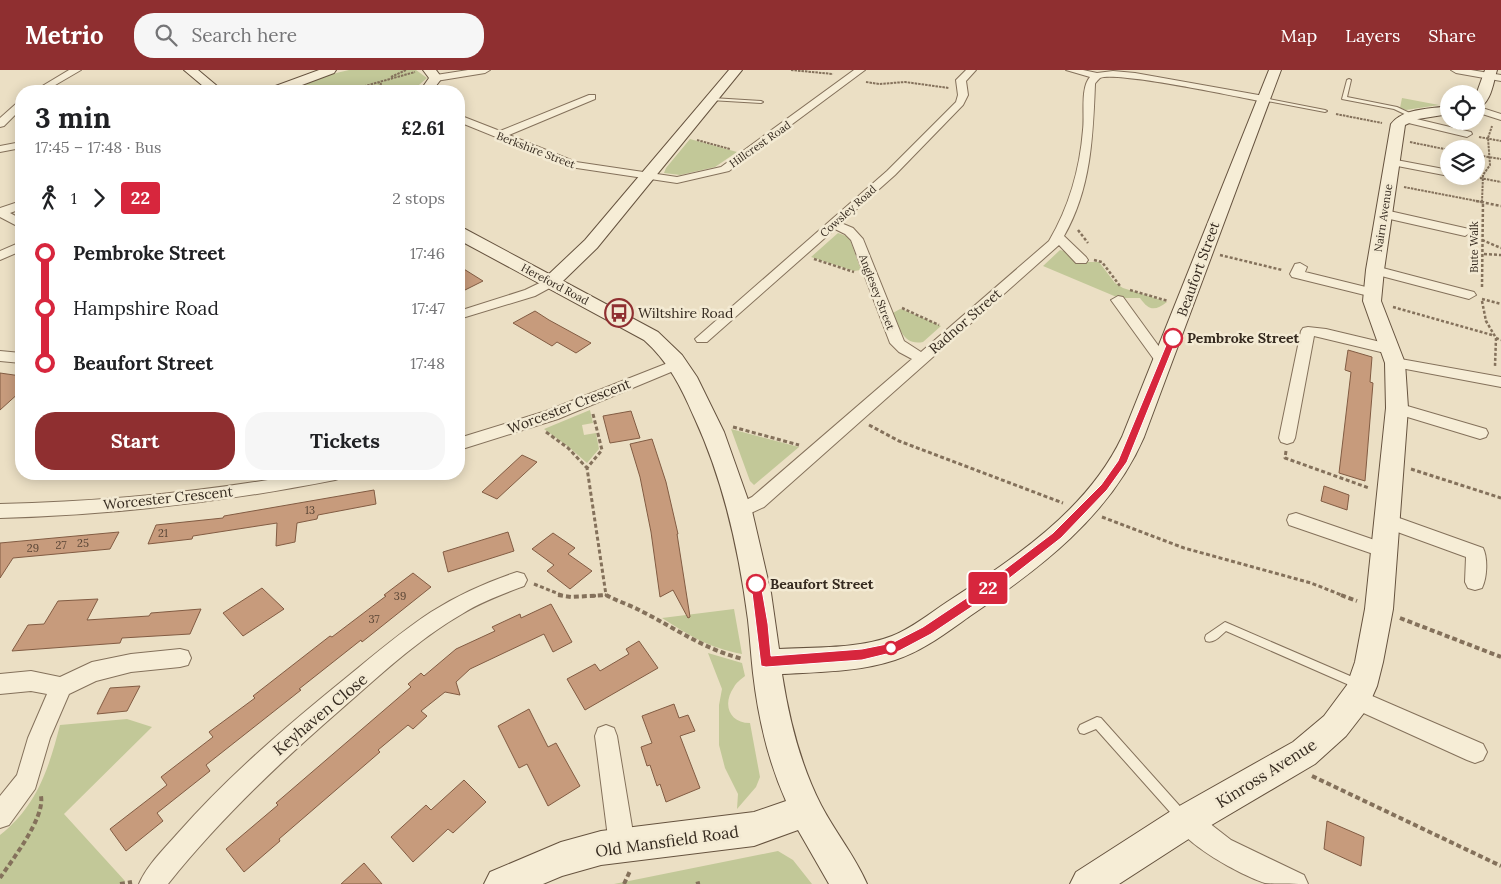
<!DOCTYPE html>
<html lang="en">
<head>
<meta charset="utf-8">
<style>
  :root { --surface:#fff; --page:#f6f6f6; --text:#202124; --muted:#757577; --accent:#8f2f30 }
  body { margin:0; font-family:Lora,serif; background:var(--page); color:var(--text); height:100vh; display:flex; flex-direction:column; font-size:19px; white-space:nowrap }
  * { box-sizing:border-box; margin:0 }
  p { font-size:16px; color:var(--muted) }
  .icon { flex:none; width:28px; height:28px; fill:none; stroke:currentColor; stroke-width:2; stroke-linecap:round; stroke-linejoin:round }
  .map { position:relative; flex:1; overflow:hidden }
  .drawer { position:absolute; left:15px; top:15px; width:450px; height:395px; display:flex; flex-direction:column; background:var(--surface); border-radius:20px; box-shadow:0 2px 12px #0003 }
  .drawer>* { flex:none }
  .badge { padding:0 10px; border-radius:4px; font-size:18px; line-height:32px }
  .buttons { position:absolute; left:1440px; top:15px; display:grid; gap:10px }
  .buttons a { display:grid; place-items:center; width:45px; height:45px; border-radius:50%; background:var(--surface); box-shadow:0 2px 12px #0003; font-size:25px }
  .map>.badge { position:absolute; translate:-50% -50%; box-shadow:0 0 0 2px #fff }
  .legs { display:flex; align-items:center; gap:8px; height:55px; padding:0 20px; font-size:16px }
  .legs p { margin-inline-start:auto }
  .head { display:flex; align-items:center; justify-content:space-between; height:85px; padding:0 20px }
  h1 { font-size:28px; font-weight:800; line-height:38px }
  .action { display:flex; gap:10px; margin-top:auto; padding:10px 20px }
  .action a { flex:1; height:58px; border-radius:20px; background:var(--accent); color:#fff; font-size:20px; font-weight:800; line-height:58px; text-align:center }
  .action a+a { background:var(--page); color:var(--text) }
  ul { padding:0 20px; list-style:none }
  li { display:flex; align-items:center; gap:18px; height:55px; font-size:19px }
  li i { display:grid; place-items:center; width:8px; height:100%; margin:0 6px; background:currentColor }
  li i::after { content:''; width:12px; height:12px; margin:-6px; border:4px solid; border-radius:50%; background:var(--surface) }
  li p { margin-inline-start:auto }
  li:first-child i { background:linear-gradient(#0000 50%,currentColor 0) }
  li:last-child i { background:linear-gradient(currentColor 50%,#0000 0) }
  header { display:flex; align-items:center; gap:30px; box-sizing:border-box; height:70px; padding:0 25px; background:var(--accent); color:#fff }
  header strong { font-size:24px }
  nav { display:flex; gap:28px; margin-inline-start:auto; font-size:18px }
  .search { width:350px; height:45px; background:var(--page); display:flex; align-items:center; gap:12px; box-sizing:border-box; padding:0 18px; border-radius:20px; color:var(--muted); font-size:19px }
  .map>svg:first-child { display:block }
</style>
</head>
<body>
<header>
<strong>Metrio</strong>
<div class="search"><svg class="icon" aria-label="search" viewBox="0 0 24 24"><circle cx="10" cy="10" r="6"/><path d="M15 15l6 6"/></svg>Search here</div>
<nav><a>Map</a><a>Layers</a><a>Share</a></nav>
</header>
<div class="map">
<svg width="1501" height="814" viewBox="0 0 1501 814">
  <rect width="100%" height="100%" fill="#ebdfc4"/>
  <path fill="#c2c898" d="M349 0H416L427 8 412 21H282L295 15 299 17 332 4Z
    M1402 28 1439 35 1406 40 1400 38Z
    M690 69 737 82 715 97 680 105 664 103 666 98Z
    M838 163 849 167 861 200 854 201 811 187Z
    M1060 180 1067 182 1075 192H1099L1115 213 1123 218 1167 232C1155 241 1149 241 1140 228H1119L1043 196Z
    M900 239 904 240 941 256 923 272C903 276 899 257 893 243Z
    M590 340 593 353 582 355 584 365 596 363 599 379 587 393 570 378 544 359Z
    M731 359 799 377 754 415 750 411Z
    M734 539 742 584C707 577 692 567 662 548Z
    M708 583 742 593 745 606C741 609 736 613 734 617 722 634 729 653 750 653L760 707 756 717 737 739 738 724 725 698 719 675V635L722 619Z
    M127 649 152 657 64 744 125 811 123 814H0V765C37 736 49 698 60 655Z
    M778 781 793 790 812 814H614Z"/>
  <path fill="#c79b7c" stroke="#825c43" d="M459 196 483 211 459 223Z
    M535 241 549 250 591 273 576 283 557 272 552 276 513 253Z
    M1348 280 1372 287 1370 312 1373 313 1365 411 1339 403 1351 302 1345 300Z
    M0 303 21 306V321L0 340Z
    M631 341 640 368 610 373 603 346Z
    M652 369 666 412 678 464H677L690 547 688 548 673 520 660 527 651 462 640 407 630 374Z
    M522 385 537 392 497 429 482 422Z
    M1324 416 1349 425 1347 440 1321 431Z
    M374 420 376 434 318 445 317 449 297 453 295 472 276 476 277 453 193 466 192 469 148 474 156 455 223 448 224 446Z
    M119 462 110 479 13 488 0 508V473Z
    M508 462 514 481 448 502 443 482Z
    M553 463 575 478 568 484 592 501 570 519 547 501 554 495 532 479Z
    M413 503 431 517 362 572 361 570 299 619 301 620 206 695 210 701 157 743 163 751 126 781 110 759 167 715 161 707 213 667 209 662 255 628 253 626 330 566 332 567 386 526 384 525Z
    M262 518 284 539 243 566 223 543Z
    M98 529 87 550 149 546 151 543 201 539 190 564 122 568 120 573 12 581 28 555 44 554 58 531Z
    M551 534 572 572 553 582 544 564 470 599 456 612 460 625 445 622 421 641 427 646 413 659 408 655 378 680 380 682 279 769 280 771 244 802 226 779 278 735 276 733 411 617 408 614 421 603 424 606 456 579 495 561 492 557 520 544 521 548Z
    M639 571 658 598 585 640 567 609 595 594 600 601 629 584 626 579Z
    M140 616 127 641 97 644 110 618Z
    M674 634 679 648 688 645 695 661 680 666 700 718 666 732 660 714 657 716 650 695 647 696 641 677 652 673 642 646Z
    M529 639 548 677 556 673 580 716 548 736 527 694 519 698 498 656Z
    M464 710 486 732 453 763 448 759 413 792 391 767 426 735 431 740Z
    M1327 751 1364 767 1361 796 1324 779Z
    M364 793 382 814H341Z"/>
  <g fill="none" stroke-linecap="round" stroke-linejoin="round">
    <defs>
      <path id="lane" d="M1349 9 1351 10 1347 27 1397 37 1416 46 1413 48 1394 39 1342 29 1347 10Z
        M712 28 761 31 763 32 761 33 710 30V29Z
        M1264 28 1325 40 1327 41 1325 42 1262 30V29Z
        M1225 552 1364 612 1365 615 1364 618 1360 620 1356 618 1226 561C1220 566 1214 574 1206 571L1205 568 1206 565Z
        M1097 647 1101 648 1186 743 1188 747 1186 751 1182 753 1178 751 1096 659 1084 664 1080 663 1078 659 1080 655Z"/>
      <path id="street" d="M69 0H81L45 21H34Z
        M468 0H490L485 3 436 11 431 8 436 5Z
        M854 0H865L729 101 677 113 570 97 459 52V45L500 61 589 25H595V29L509 65 576 92 677 107 721 97Z
        M966 0H976L966 11 968 25 963 35 895 105 841 153 853 158 863 169 904 271 921 282 1049 171C1069 137 1080 98 1083 60 1085 45 1080 18 1090 7L1066 0H1083L1097 3 1113 1 1135 3 1264 26 1269 29 1264 32C1238 27 1117 1 1100 8 1099 9 1095 13 1095 14 1093 66 1091 119 1064 166L1086 187 1088 190 1086 193H1076L1059 175 764 437 740 448 734 446 731 441 734 436 752 427 912 289 899 282 890 273 851 170 845 164 835 159 707 272H697L695 269 887 101 956 32 958 25 956 10Z
        M1451 0H1471L1501 5V11L1456 3Z
        M21 31V39L4 56 0 57V48L18 32Z
        M1476 36 1501 44V50L1476 42Z
        M1404 46 1471 62 1472 64 1467 67 1400 51 1399 49Z
        M21 72V78L0 82V76Z
        M1391 89 1449 100V106L1387 94 1386 92Z
        M1457 106H1469L1470 107 1464 110Z
        M21 131V139L10 143 21 149V158L0 147V138Z
        M1385 140 1469 159 1471 162 1465 166 1381 147 1379 144 1381 141Z
        M21 172V181L0 190V181Z
        M1300 193 1307 197 1305 202 1378 220 1380 223 1373 227 1292 207 1290 204 1295 194Z
        M1375 196 1474 222 1476 225 1469 229 1370 203 1368 200 1370 197Z
        M552 207 559 211 557 214 535 226 459 249V241L525 220Z
        M1118 226 1123 227 1168 289 1171 292 1168 295H1158L1111 230Z
        M1308 257 1326 259 1389 274 1394 276 1396 279 1394 282 1389 284 1314 266 1295 368 1293 372 1287 374 1281 372 1279 368 1301 261 1303 258Z
        M0 281 21 283V293L0 291Z
        M1395 288 1501 307V317L1390 296 1387 293 1390 290Z
        M678 289 683 291 686 294 683 297 558 349 459 380V368L546 341Z
        M1397 333 1486 359 1488 363 1486 367 1480 369 1391 342 1389 338 1391 334Z
        M303 404H344L341 408 335 410C224 432 113 445 0 448V434C102 432 203 422 303 404Z
        M1296 443 1392 476 1395 481 1392 486 1385 488 1289 455 1287 450 1289 445Z
        M1388 444 1483 478C1488 488 1487 508 1482 518L1475 520 1468 518 1465 512 1466 487 1381 456 1379 451 1381 446Z
        M517 502 524 504 527 510 524 516C503 524 481 532 462 544 417 570 378 607 339 641 278 694 219 750 168 814H139C147 795 164 779 178 763 229 705 288 655 347 607 375 584 402 561 431 542 458 525 487 512 517 502Z
        M180 579 188 581 191 588 188 595 180 597 131 602 96 611 69 624 50 668 35 719 9 755 0 758V726L17 705 28 668 47 624 31 621 0 624V604L31 601 60 607 92 592 131 584Z
        M1356 619 1483 674 1487 682 1483 690 1475 693 1467 690 1348 636 1345 629 1348 622Z
        M606 655 614 658 617 666 635 775 631 784 622 788 613 784 609 775 595 666 598 658Z
        M1186 739 1195 742 1231 770 1304 805 1308 814C1295 814 1277 814 1265 813 1241 805 1183 774 1174 751L1177 742Z"/>
      <path id="secondary" d="M184 0H198L223 21H209Z
        M319 0H336L334 3 286 21H269L270 18Z
        M423 0H436L442 8 432 21H420L429 8Z
        M729 0H742L597 178 563 211 658 262 682 285 697 307 724 362 752 441 771 523 779 579C814 577 859 579 892 566 912 558 929 544 947 532 1013 489 1087 441 1122 367L1269 0H1281L1144 367C1110 446 1039 499 970 546 946 563 923 581 895 590 859 602 819 602 782 604 789 649 800 694 821 735 835 762 855 786 867 814H829L798 760 754 776 601 795 562 806 543 814H484L490 802 561 772 601 761 754 742 786 731C768 691 758 647 753 603 751 585 750 568 748 550 739 481 724 412 695 349 682 319 669 292 644 270L459 170V158L465 159 549 204 585 170Z
        M1485 0H1497C1493 13 1491 35 1476 39V25Z
        M1449 36V44L1418 49 1405 55 1384 200 1381 231 1405 293 1408 338 1393 539 1383 592 1377 616 1367 639 1346 666 1315 694 1198 763 1119 814H1070L1076 802 1174 739 1293 672 1324 646 1347 615 1355 592 1365 539 1386 338 1385 293 1363 231 1366 200 1391 54C1403 38 1431 39 1449 36Z"/>
    </defs>
    <use href="#lane" stroke="#84715b" stroke-width="2"/>
    <use href="#street" stroke="#84715b" stroke-width="2"/>
    <use href="#secondary" stroke="#66533f" stroke-width="2"/>
    <path stroke="#84715b" stroke-width="2" stroke-dasharray="2.5 1" stroke-linecap="butt" d="M791 0 833 4
      M391 7 406 0
      M866 12 879 14 905 12 949 18
      M347 21 415 2
      M377 21 381 14 378 13
      M1336 44 1382 53
      M1479 67 1501 71
      M697 70 730 79
      M1410 72 1449 80
      M1476 85 1501 89
      M1480 108 1501 112
      M1404 117 1482 132
      M1482 132 1483 105 1490 95 1488 68 1492 56"/>
    <path stroke="#84715b" stroke-width="2.5" stroke-dasharray="3 2" stroke-linecap="butt" d="M1476 131 1501 136
      M1078 160 1088 173
      M1482 170 1501 178
      M1484 184 1501 185
      M1220 185 1282 200
      M814 189 854 202
      M1094 190 1102 192 1120 216
      M1482 217 1483 131
      M1130 220 1168 231
      M1482 229 1501 234
      M1482 231 1486 251 1496 268 1495 296
      M1393 237 1492 265
      M902 238 939 255
      M1496 268 1501 270"/>
    <path stroke="#84715b" stroke-width="3" stroke-dasharray="4 2.5" stroke-linecap="butt" d="M593 344 602 380 587 398 606 525 608 526
      M869 355 899 371 1063 433
      M733 357 799 375
      M546 362 568 378 587 398
      M1286 381 1285 388 1369 418
      M1411 399 1501 428
      M1102 447 1184 478 1311 513 1344 526
      M534 514 564 526
      M592 526 606 525"/>
    <path stroke="#84715b" stroke-width="4" stroke-dasharray="5 3" stroke-linecap="butt" d="M558 525 571 527 606 525
      M606 525C617 531 630 535 641 541 677 559 703 579 743 589
      M1341 525 1357 531
      M1400 548 1501 587
      M1312 706 1501 796
      M0 808C12 790 45 748 41 726
      M120 814 132 812
      M624 814 630 801
      M696 814 700 813"/>
    <use href="#lane" fill="#f6edd6" fill-rule="evenodd"/>
    <use href="#street" fill="#f6edd6" fill-rule="evenodd"/>
    <use href="#secondary" fill="#f6edd6" fill-rule="evenodd"/>
  </g>
  <path fill="#d7263d" stroke="#fff" d="M1173 265 1177 268 1127 392 1107 420 1061 468 979 532 931 564 899 581 862 590 766 597 761 596 751 514 752 511 756 510 761 514 768 554 771 586 862 579 892 573 923 557 971 525 1053 463 1101 415 1118 391 1169 268Z"/>
  <defs>
    <symbol id="bus-ring" viewBox="-11 -11 22 22"><circle r="9.5" fill="#f3ead3" stroke="#8f2f30" stroke-width="1.5"/><path d="M-5-6H5V4H4V6H2V4H-2V6H-4V4H-5ZM-3.5-4V0h7V-4ZM-3.5 1.2v1.5H-2V1.2ZM2 1.2v1.5H3.5V1.2Z" fill="#8f2f30"/></symbol>
  </defs>
  <g fill-rule="evenodd">
    <use href="#bus-ring" x="603" y="227" width="32" height="32"/>
  </g>
  <g fill="#fff" stroke="#d7263d" stroke-width="2.5">
    <circle cx="1173" cy="268" r="9"/>
    <circle cx="756" cy="514" r="9"/>
    <circle cx="891" cy="578" r="6"/>
  </g>
  <g text-anchor="middle" stroke-width="5" stroke-linejoin="round" paint-order="stroke">
    <g font-size="11" fill="#352a1f" stroke="#f3ead3">
      <text transform="translate(760 74) rotate(-35)" y="4">Hillcrest Road</text>
      <text transform="translate(536 80) rotate(21)" y="4">Berkshire Street</text>
      <text transform="translate(848 141) rotate(-42)" y="4">Cowsley Road</text>
      <text transform="translate(1383 148) rotate(-81)" y="4">Nairn Avenue</text>
      <text transform="translate(1474 177) rotate(-90)" y="4">Bute Walk</text>
      <text transform="translate(555 214) rotate(28)" y="4">Hereford Road</text>
      <text transform="translate(877 222) rotate(69)" y="4">Anglesey Street</text>
    </g>
    <g font-size="11" fill="#5a4636">
      <text x="310" y="444">13</text>
      <text x="163" y="467">21</text>
      <text x="83" y="477">25</text>
      <text x="61" y="479">27</text>
      <text x="33" y="482">29</text>
      <text x="400" y="530">39</text>
      <text x="374" y="553">37</text>
    </g>
    <g font-size="14" fill="#352a1f" stroke="#f3ead3">
      <text transform="translate(1198 199) rotate(-70)" y="5">Beaufort Street</text>
      <text transform="translate(965 251) rotate(-41)" y="5">Radnor Street</text>
      <text transform="translate(569 336) rotate(-21)" y="5">Worcester Crescent</text>
      <text transform="translate(168 428) rotate(-6)" y="5">Worcester Crescent</text>
    </g>
    <g font-size="14" fill="#352a1f" stroke="#f3ead3" text-anchor="start">
      <text x="638" y="248">Wiltshire Road</text>
    </g>
    <g font-size="14" font-weight="bold" fill="#352a1f" stroke="#f3ead3" text-anchor="start">
      <text x="1187" y="273">Pembroke Street</text>
      <text x="770" y="519">Beaufort Street</text>
    </g>
    <g font-size="16" fill="#352a1f" stroke="#f3ead3">
      <text transform="translate(320 644) rotate(-40)" y="6">Keyhaven Close</text>
      <text transform="translate(1266 703) rotate(-32)" y="6">Kinross Avenue</text>
      <text transform="translate(667 771) rotate(-8)" y="6">Old Mansfield Road</text>
    </g>
  </g>
</svg>
<div class="buttons">
<a><svg class="icon" aria-label="locate" viewBox="0 0 24 24"><circle cx="12" cy="12" r="6"/><path d="M12 2v4M12 18v4M2 12h4M18 12h4"/></svg></a>
<a><svg class="icon" aria-label="layers" viewBox="0 0 24 24"><path d="M12 4l9 5-9 5-9-5zM3 14l9 5 9-5"/></svg></a>
</div>
<b class="badge" style="left:988px;top:518px;background:#d7263d;color:#fff">22</b>
<section class="drawer">
<div class="head"><div><h1>3 min</h1><p>17:45 – 17:48 · Bus</p></div><b>£2.61</b></div>
<div class="legs"><svg class="icon" aria-label="walk" viewBox="0 0 24 24"><circle cx="13" cy="4" r="2"/><path d="M13 8l-2 6 4 7M11 14l-3 7M7 12l3-4h3l4 4"/></svg>1<svg class="icon" aria-label="forward" viewBox="0 0 24 24"><path d="M9 5l7 7-7 7"/></svg><b class="badge" style="background:#d7263d;color:#fff">22</b><p>2 stops</p></div>
<ul>
<li><i style="color:#d7263d"></i><b>Pembroke Street</b><p>17:46</p></li>
<li><i style="color:#d7263d"></i><span>Hampshire Road</span><p>17:47</p></li>
<li><i style="color:#d7263d"></i><b>Beaufort Street</b><p>17:48</p></li>
</ul>
<div class="action"><a>Start</a><a>Tickets</a></div>
</section>
</div>
</body>
</html>
